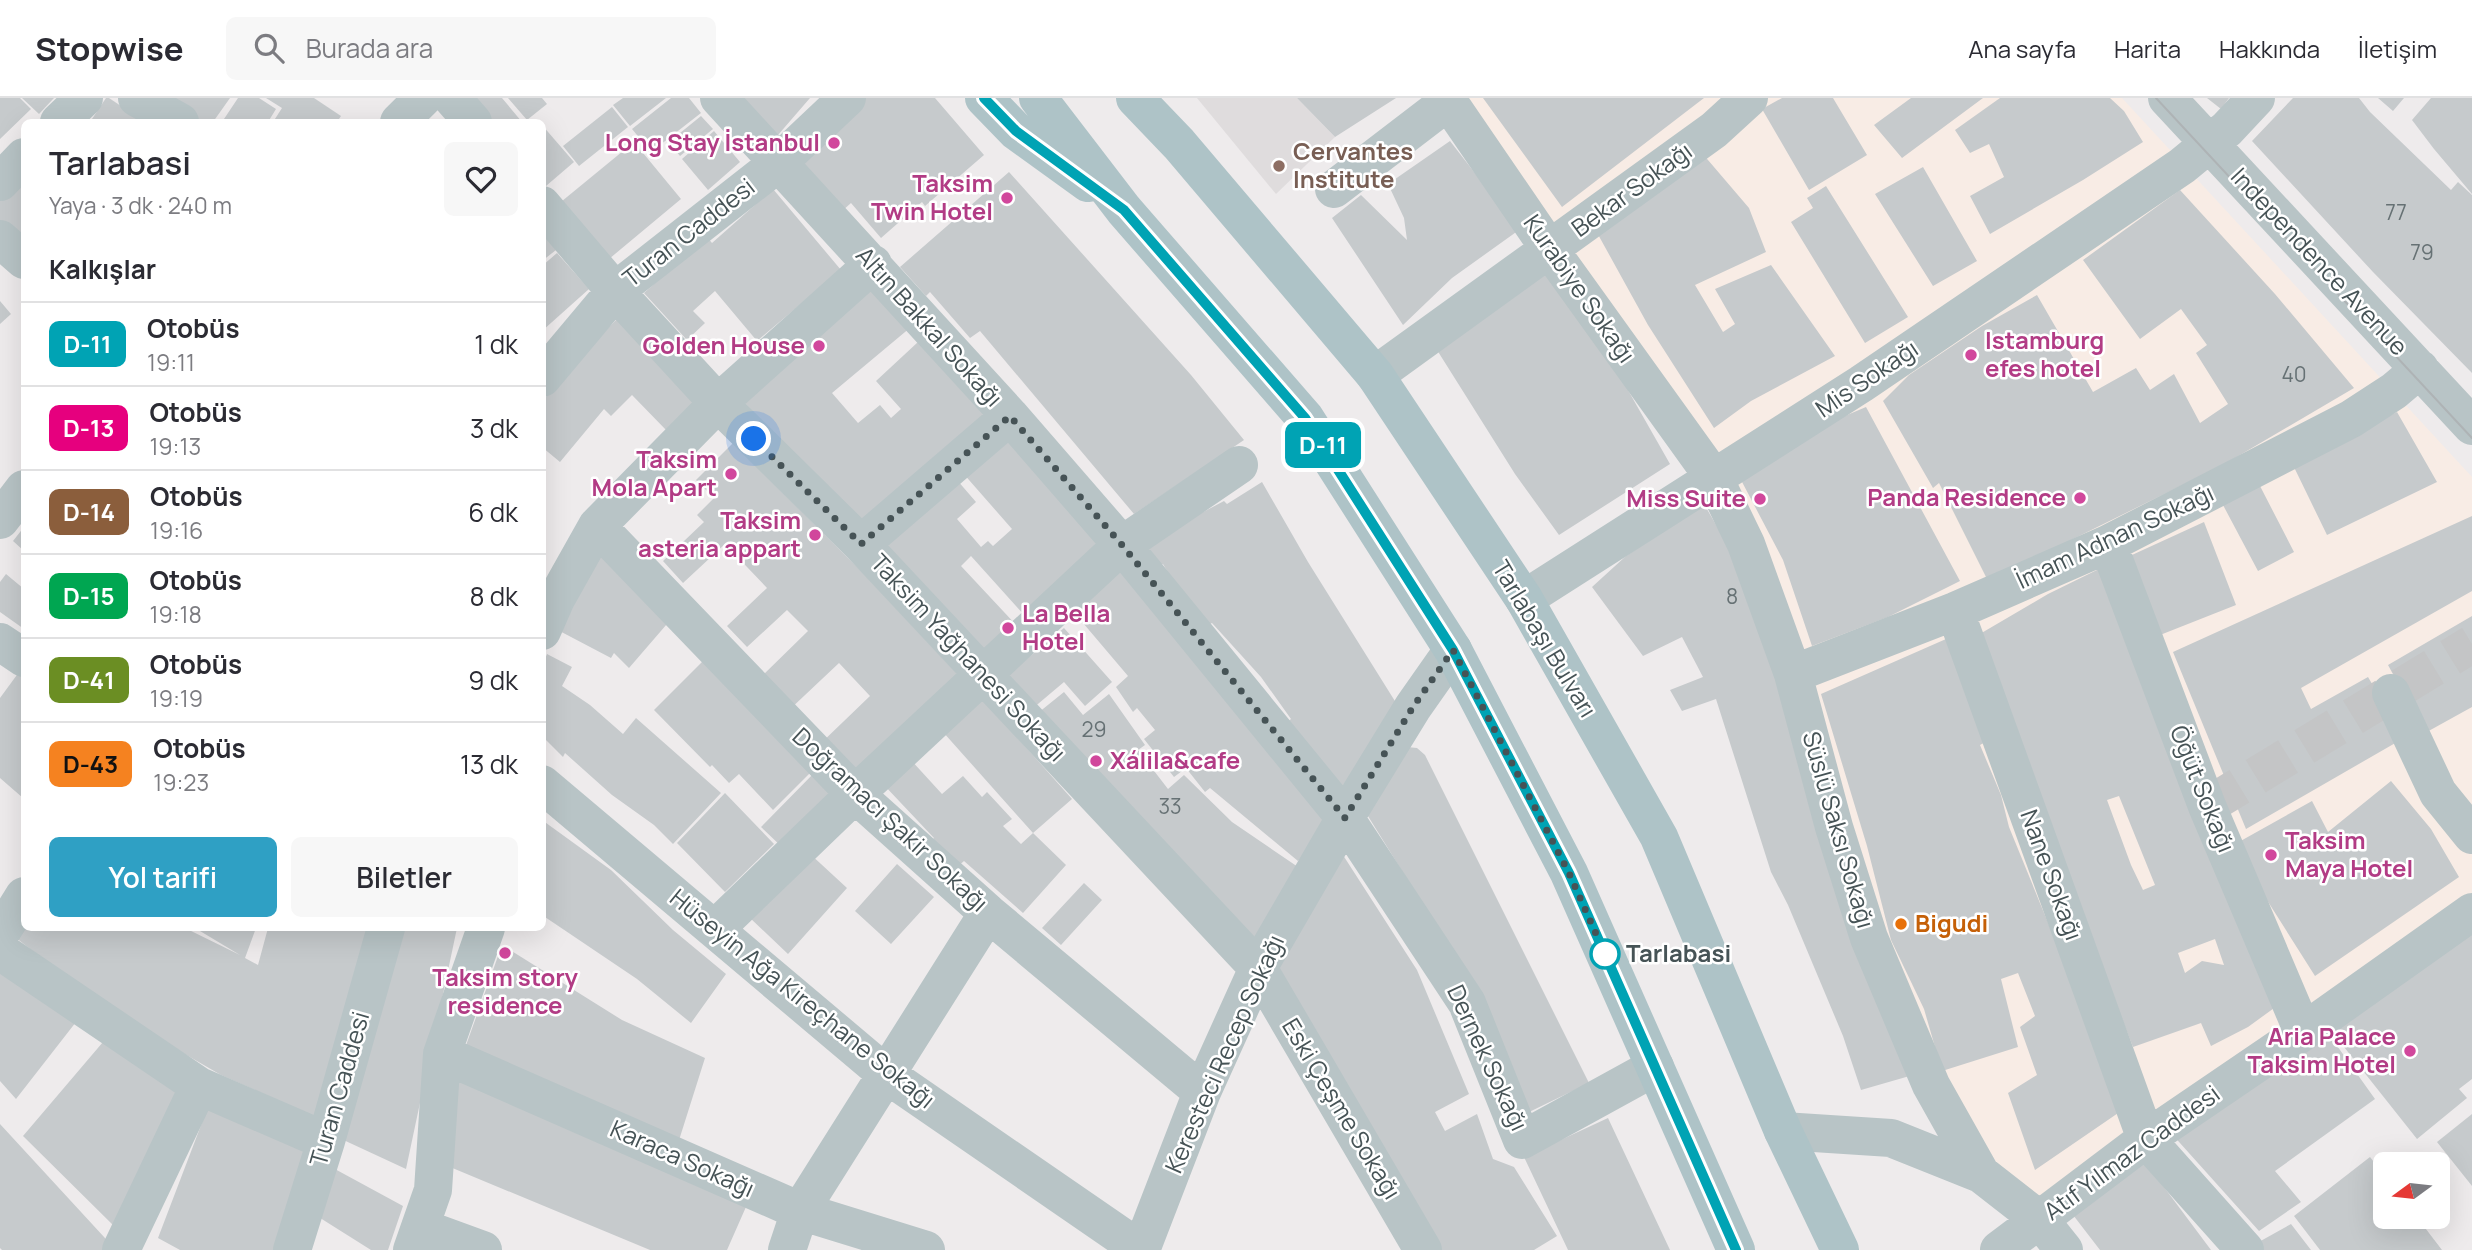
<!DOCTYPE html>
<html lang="tr">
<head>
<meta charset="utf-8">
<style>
  :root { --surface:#fff; --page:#f7f7f7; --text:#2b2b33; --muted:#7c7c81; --line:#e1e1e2; --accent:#2fa0c4 }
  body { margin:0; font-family:Manrope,sans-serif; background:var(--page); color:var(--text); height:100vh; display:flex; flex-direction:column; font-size:26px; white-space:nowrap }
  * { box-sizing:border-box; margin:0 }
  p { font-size:23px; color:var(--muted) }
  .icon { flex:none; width:38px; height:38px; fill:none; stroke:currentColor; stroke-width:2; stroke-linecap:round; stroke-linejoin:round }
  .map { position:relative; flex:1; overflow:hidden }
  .panel { position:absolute; left:21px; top:21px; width:525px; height:812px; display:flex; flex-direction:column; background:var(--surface); border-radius:10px; box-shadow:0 7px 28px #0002 }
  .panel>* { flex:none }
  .badge { padding:0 14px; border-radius:10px; font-size:24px; line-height:46px }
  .needle { width:46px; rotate:255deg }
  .tools { position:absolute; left:2373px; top:1054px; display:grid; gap:14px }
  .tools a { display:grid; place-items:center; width:77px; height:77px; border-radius:10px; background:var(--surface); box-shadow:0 7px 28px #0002; font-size:35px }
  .you { position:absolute; width:35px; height:35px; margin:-18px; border:5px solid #fff; border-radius:50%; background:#1a73e8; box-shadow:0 0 0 10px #1a73e833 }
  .map>.badge { position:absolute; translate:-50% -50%; box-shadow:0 0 0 4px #fff }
  h2 { padding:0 28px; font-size:26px; line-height:63px }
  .round { display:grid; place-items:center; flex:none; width:74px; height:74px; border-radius:10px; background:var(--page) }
  .overview { display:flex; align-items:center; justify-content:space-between; height:119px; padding:0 28px }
  h1 { font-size:33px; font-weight:600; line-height:52px }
  .cta { display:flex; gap:14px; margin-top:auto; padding:14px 28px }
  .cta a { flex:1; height:80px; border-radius:10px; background:var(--accent); color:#fff; font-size:28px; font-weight:600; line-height:80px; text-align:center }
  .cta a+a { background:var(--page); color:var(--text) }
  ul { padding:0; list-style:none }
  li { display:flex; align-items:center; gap:21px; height:84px; padding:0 28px; border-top:2px solid var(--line) }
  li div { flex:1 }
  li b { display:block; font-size:26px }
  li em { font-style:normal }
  li .badge { min-width:77px; font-weight:700; text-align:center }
  header { display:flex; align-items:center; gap:42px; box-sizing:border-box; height:98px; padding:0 35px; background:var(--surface); border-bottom:2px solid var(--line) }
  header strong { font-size:33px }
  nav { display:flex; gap:38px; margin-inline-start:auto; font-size:24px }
  .search { width:490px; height:63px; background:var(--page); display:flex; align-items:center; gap:18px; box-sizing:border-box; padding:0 24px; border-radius:10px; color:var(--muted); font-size:26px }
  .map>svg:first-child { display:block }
</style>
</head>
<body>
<header>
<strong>Stopwise</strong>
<div class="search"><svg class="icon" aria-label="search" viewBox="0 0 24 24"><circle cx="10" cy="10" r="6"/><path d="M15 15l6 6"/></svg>Burada ara</div>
<nav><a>Ana sayfa</a><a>Harita</a><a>Hakkında</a><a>İletişim</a></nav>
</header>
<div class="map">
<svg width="2472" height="1152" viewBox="0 0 2472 1152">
  <rect width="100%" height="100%" fill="#eeebec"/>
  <path fill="#f8ece5" d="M1443 0H2122L2472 379V810L2040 1122 1931 987 1746 446Z"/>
  <path fill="#dfdcdd" d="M1197 0H1297L1335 39 1276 96Z"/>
  <path fill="#c6cacc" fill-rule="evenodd" d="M0 0H20L31 11 0 41Z
    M22 0H54L39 16Z
    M106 0H109L145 24H97L92 21Z
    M165 0H230L213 24H191Z
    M238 0H259L276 11 268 24H222Z
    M266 0H314L341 18 337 24H273L282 10Z
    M468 0H502L522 24H487Z
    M508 0H542L547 6 527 22Z
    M623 0H666L630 28 613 7Z
    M671 0H689L701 15 651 54 632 31Z
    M741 0H810L778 37Z
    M857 0H935L984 57 925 108 922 104 881 140 851 105 841 114 800 65Z
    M1297 0H1396L1335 39Z
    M1483 0H1704L1562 109Z
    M1782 0H1833L1867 57 1809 92 1762 11Z
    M1911 0H1983L1902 60 1874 27Z
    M2000 0H2110L2124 13 2143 44 2083 82 1990 136 1970 98 2004 79 1989 46 1970 55 1955 32Z
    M2207 0H2229L2221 11Z
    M2293 0H2359L2370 14 2451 92 2458 84 2472 97V275L2373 174 2252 43Z
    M2378 0H2404L2393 13Z
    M2431 0H2472V96L2434 51 2412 22Z
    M612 9 628 29 579 68 563 48Z
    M701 18 713 31 680 58 669 44Z
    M542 27 574 64 546 88 542 84Z
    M714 33 740 64 708 92 682 61Z
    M1450 43 1519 132 1452 180 1403 227 1332 120 1361 97 1407 142 1404 120 1388 86Z
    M634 44 681 101 603 166 556 108Z
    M1702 55 1749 110 1766 154 1695 187 1723 234 1735 226 1715 191 1771 167 1835 258 1751 303 1714 330 1648 227 1595 131Z
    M1923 69 1977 163 1933 188 1875 96Z
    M1009 74 1191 277 1244 342 1134 416 980 233 970 240 930 194 926 198 900 169Z
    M24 80V147L0 127V99Z
    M1826 88 1908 219 1865 245 1791 124 1813 110 1807 100Z
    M773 91 841 172 757 243 715 193 693 213 705 225 687 242 644 195 707 139 712 145Z
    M2180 92 2275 196 2354 290 2223 367 1988 483 1939 385 1933 390 1883 303 1909 277 1982 228 2037 197 2093 294 2136 270 2150 292 2174 276 2200 325 2228 306 2196 255 2207 247 2181 211 2140 241 2083 162Z
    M542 135 556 152 542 163Z
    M557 155 589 191 542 233V168Z
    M1546 175 1604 250 1670 366 1559 437 1515 376 1437 252Z
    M874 186 911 229 832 295 858 325 880 307 891 320 901 311 876 283 918 244 992 325 867 433 740 300Z
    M0 203 11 216 0 226Z
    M619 219 700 301 667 333 632 297 611 318 604 311 560 364 542 349V304L566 273Z
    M1866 309 1960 483 1888 519 1812 548 1783 462 1741 382 1833 323Z
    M2397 314 2437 384 2327 437 2292 365Z
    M1009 333 1104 449 1025 518 971 458 961 468 1019 530 988 560 883 449 957 382 976 404 957 421 981 449 988 443 993 448 1012 431 962 374Z
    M733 345 866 478 963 582 853 686 817 649 870 598 839 565 787 614 757 583 808 533 787 512 747 549 727 528 767 490 725 446 683 485 663 463 704 424 697 417 714 400 696 382Z
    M1262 384 1308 464 1398 608 1380 639 1338 694 1286 625 1291 621 1261 579 1212 525 1208 527 1182 498 1163 466 1156 470 1141 447 1224 403 1227 406Z
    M2260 388 2294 454 2258 473 2223 407Z
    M1704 406 1723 439 1753 506 1913 977 1861 992 1843 938 1788 807 1771 774 1716 601 1682 613 1670 592 1703 579 1682 539 1643 558 1592 489 1626 458Z
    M2472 418V493L2301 590 2311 611 2368 579 2404 640 2246 731 2173 554Z
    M2204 424 2236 507 2155 539 2121 462Z
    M24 429V453L13 443Z
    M599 446 673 519 629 570 614 555 611 560 552 529Z
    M2101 470 2281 905 2248 929 2211 948 2201 925 2133 949 1973 540 2048 496ZM2119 698 2155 787 2143 792 2131 767 2107 702ZM2215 841 2224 867 2202 863 2185 875 2178 855Z
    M1120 471 1333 715 1321 737 1298 763 1210 690 1205 694 1186 670 1174 679 1144 641 1155 632 1137 610 1133 614 1116 589 1128 578 1072 512Z
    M6 476 24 491V531L0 514V484Z
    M2472 518V609L2425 635 2388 567Z
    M1064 530 1112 584 1085 608 1064 584 1032 611 1004 580Z
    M1946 541 1989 642 1980 647 2001 697 2009 729 2124 1011 2035 1072 2008 995 2037 977 2020 929 2035 918 2018 875 2001 881 2018 949 1942 973 1924 911 1891 842 1867 748 1821 596Z
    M547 556 572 569 562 588 590 607 623 636 636 620 721 695 673 746 654 727 612 697 565 655 563 659 542 638V568Z
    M706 560 814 671 773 712 739 676 729 685 712 667 710 669 654 612Z
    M22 570 24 572 23 700 0 680V600Z
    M1064 594 1083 617 1109 596 1145 647 1138 652 1168 691 1184 677 1232 724 1298 769 1258 847 1038 615Z
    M981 599 1072 701 1033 735 943 634Z
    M1407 649 1417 650 1425 657 1589 985 1525 1016 1412 789 1363 710Z
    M910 661 942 696 963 678 982 699 987 694 1012 721 1003 728 1021 746 1033 735 1066 767 1023 815 964 763 956 770 932 742 934 740 883 686Z
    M816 673 838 696 784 751 761 729Z
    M2391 683 2431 731 2459 779 2315 878 2265 799 2237 745 2312 703 2328 734Z
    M725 695 774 746 725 794 677 745Z
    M542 722 611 772 673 832 726 876 691 925 637 881 542 817Z
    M808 754 847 790 788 856 749 819Z
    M1341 754 1417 872 1469 996 1435 1014 1445 1033 1477 1016 1493 1061 1514 1069 1557 1138 1534 1152H1438L1275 876Z
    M897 766 934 799 891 846 855 813Z
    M1084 785 1102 802 1061 847 1042 830Z
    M2472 827V981L2459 991 2467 1000 2417 1041 2325 925Z
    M24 830H185L240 857 195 830H256L245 860 258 867 268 830H376L320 1021 221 977 102 908 15 839Z
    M401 830H457L406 1071 337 1039Z
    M502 847 622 922 705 960 674 1058 460 964Z
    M0 868 76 924 16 1001 0 983Z
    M2325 931 2375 1001 2275 1073 2301 1104 2259 1133 2171 1035Z
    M103 944 181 996 116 1130 23 1038Z
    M450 976 753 1093 727 1152H650L438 1064Z
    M208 1009 310 1054 274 1152H180L158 1140Z
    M2472 1016V1088L2437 1044Z
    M1608 1020 1670 1152H1568L1524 1059Z
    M0 1026 116 1152H2L0 1150Z
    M2370 1059 2385 1078V1118H2416L2442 1152H2320L2294 1118Z
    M2143 1061 2211 1152H2100L2070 1113Z
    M333 1070 403 1108 388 1152H371L317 1118Z
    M2291 1126 2311 1152H2262L2257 1145Z"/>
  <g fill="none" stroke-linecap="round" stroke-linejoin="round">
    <path stroke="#c4c5c6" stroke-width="38" stroke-dasharray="38 19" stroke-linecap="butt" d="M2207 708 2472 546"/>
    <path stroke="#b8c4c6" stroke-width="38" d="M137 0 180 24
      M452 0 473 24
      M719 0 1010 318 1122 447 1345 720 1467 905 1522 1042 1655 969
      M1446 0 1550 152 1714 380 1746 446 1793 576 1834 729 1869 840 1931 987 1981 1076
      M2167 0 2472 328
      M59 24 84 0
      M399 24 423 0
      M0 84 24 59
      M1334 91 1449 3
      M542 107 615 193 718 305 861 446 1258 870 1423 1152
      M0 141 24 162
      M1375 277 1714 32 1749 0
      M542 280 615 193 777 66 847 0
      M0 422 24 391
      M597 428 855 696 988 815 1202 994
      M861 446 1010 318
      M2108 446 2207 708 2303 934
      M1524 501 1861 286 2182 68 2227 31 2256 0
      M1955 513 2146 1041 2245 1152
      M542 533 556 501 597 428 718 305 873 166
      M0 544 24 560
      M1793 576 1955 513 2108 446 2351 321 2394 293 2420 271
      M2391 595 2438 695 2472 737
      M542 686 887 977 1141 1152 1202 994 1258 870 1345 720 1413 609 1453 552
      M715 831 855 696 1122 447 1239 367
      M0 836 24 798
      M0 853 199 988 326 1043
      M442 956 800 1113 926 1152
      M1783 1033 1891 1040 1981 1076 2040 1122 2064 1152
      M420 1129 483 1152
      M121 1152 199 988
      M292 1152 326 1043 386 830
      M412 1152 433 1092 442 956 486 830
      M787 1152 800 1113 988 815
      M1999 1152 2146 1041 2303 934 2472 814"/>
    <path stroke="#aec3c7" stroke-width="38" d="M984 0 1016 33 1088 85
      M1038 0 1124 112 1305 320 1453 552 1569 775 1736 1152
      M1135 0 1179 46 1375 277 1524 501 1659 739 1783 1033 1840 1152"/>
    <path stroke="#aeb3b5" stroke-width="2" d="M2156 0 2472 340"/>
  </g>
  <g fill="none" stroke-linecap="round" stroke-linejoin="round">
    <defs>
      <path id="line" d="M984 0 1016 33 1124 112 1305 320 1453 552 1569 775 1736 1152"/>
    </defs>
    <use href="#line" stroke="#fff" stroke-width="16"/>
    <use href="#line" stroke="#00a3b4" stroke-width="10"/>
    <path stroke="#465356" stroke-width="7" stroke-dasharray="0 12.6" d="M754 341 861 446 1010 318 1122 447 1345 720 1413 609 1453 552 1569 775 1605 856"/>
  </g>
  <g fill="#d1479c" stroke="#fff" stroke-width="2.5">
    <circle cx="834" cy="45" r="7"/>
    <circle cx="1007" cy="100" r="7"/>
    <circle cx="819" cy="248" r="7"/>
    <circle cx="1971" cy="257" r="7"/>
    <circle cx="731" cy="376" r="7"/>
    <circle cx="2080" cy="400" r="7"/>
    <circle cx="1760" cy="401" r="7"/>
    <circle cx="815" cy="437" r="7"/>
    <circle cx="1008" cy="530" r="7"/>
    <circle cx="1096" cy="663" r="7"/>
    <circle cx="2271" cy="757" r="7"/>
    <circle cx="505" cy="855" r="7"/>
    <circle cx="2410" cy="953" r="7"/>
  </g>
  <circle fill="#8d6e63" stroke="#fff" stroke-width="2.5" cx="1279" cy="68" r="7"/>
  <circle fill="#e8710a" stroke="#fff" stroke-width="2.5" cx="1901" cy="826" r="7"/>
  <circle fill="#fff" stroke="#00a3b4" stroke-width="3.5" cx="1605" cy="856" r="14"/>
  <g text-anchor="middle" stroke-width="5" stroke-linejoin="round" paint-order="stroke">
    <g font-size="21" fill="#667174">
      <text x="2396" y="122">77</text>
      <text x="2422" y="162">79</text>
      <text x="2294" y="284">40</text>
      <text x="1732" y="506">8</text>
      <text x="1094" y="639">29</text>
      <text x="1170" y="716">33</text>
    </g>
    <g font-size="24" font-weight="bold" fill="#b23c85" stroke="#fff" text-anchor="end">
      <text x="820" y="53">Long Stay İstanbul</text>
      <text x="993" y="94">Taksim<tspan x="993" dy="28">Twin Hotel</tspan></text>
      <text x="1985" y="251" text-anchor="start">Istamburg<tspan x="1985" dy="28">efes hotel</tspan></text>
      <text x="805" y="256">Golden House</text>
      <text x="717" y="370">Taksim<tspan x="717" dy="28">Mola Apart</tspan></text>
      <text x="2066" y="408">Panda Residence</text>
      <text x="1746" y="409">Miss Suite</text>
      <text x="801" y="431">Taksim<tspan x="801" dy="28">asteria appart</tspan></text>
      <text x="1022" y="524" text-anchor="start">La Bella<tspan x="1022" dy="28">Hotel</tspan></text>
      <text x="1110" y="671" text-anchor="start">Xálila&amp;cafe</text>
      <text x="2285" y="751" text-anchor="start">Taksim<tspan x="2285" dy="28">Maya Hotel</tspan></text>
      <text x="505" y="888" text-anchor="middle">Taksim story<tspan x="505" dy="28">residence</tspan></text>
      <text x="2396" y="947">Aria Palace<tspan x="2396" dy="28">Taksim Hotel</tspan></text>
    </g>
    <g font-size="24" font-weight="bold" fill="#785e54" stroke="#fff" text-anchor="start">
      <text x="1293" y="62">Cervantes<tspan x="1293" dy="28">Institute</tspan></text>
    </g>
    <g font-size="24" fill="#465356" stroke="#fff">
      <text transform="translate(1632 92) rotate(-36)" y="8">Bekar Sokağı</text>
      <text transform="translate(689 135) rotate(-38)" y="8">Turan Caddesi</text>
      <text transform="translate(2319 164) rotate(47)" y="8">Independence Avenue</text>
      <text transform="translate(1579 191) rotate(55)" y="8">Kurabiye Sokağı</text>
      <text transform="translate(929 229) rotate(48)" y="8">Altın Bakkal Sokağı</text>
      <text transform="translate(1867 281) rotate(-34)" y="8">Mis Sokağı</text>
      <text transform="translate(2115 439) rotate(-25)" y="8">İmam Adnan Sokağı</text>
      <text transform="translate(1544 541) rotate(59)" y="8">Tarlabaşı Bulvarı</text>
      <text transform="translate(968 560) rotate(47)" y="8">Taksim Yağhanesi Sokağı</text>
      <text transform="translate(2202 691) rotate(68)" y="8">Öğüt Sokağı</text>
      <text transform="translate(890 722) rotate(43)" y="8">Doğramacı Şakir Sokağı</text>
      <text transform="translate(1838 732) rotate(74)" y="8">Süslü Saksı Sokağı</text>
      <text transform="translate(2051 777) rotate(70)" y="8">Nane Sokağı</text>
      <text transform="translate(802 901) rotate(39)" y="8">Hüseyin Ağa Kireçhane Sokağı</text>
      <text transform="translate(1225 956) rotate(-66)" y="8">Keresteci Recep Sokağı</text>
      <text transform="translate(1487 960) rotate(65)" y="8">Dernek Sokağı</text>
      <text transform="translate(340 991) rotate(-74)" y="8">Turan Caddesi</text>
      <text transform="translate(1341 1011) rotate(59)" y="8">Eski Çeşme Sokağı</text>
      <text transform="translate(2132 1055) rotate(-36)" y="8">Atıf Yılmaz Caddesi</text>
      <text transform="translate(682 1061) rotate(24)" y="8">Karaca Sokağı</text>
    </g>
    <g font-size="24" font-weight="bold" fill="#c56008" stroke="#fff" text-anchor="start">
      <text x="1915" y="834">Bigudi</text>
    </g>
    <g font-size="24" font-weight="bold" fill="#465356" stroke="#fff" text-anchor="start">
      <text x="1626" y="864">Tarlabasi</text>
    </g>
  </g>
</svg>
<div class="tools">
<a><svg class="needle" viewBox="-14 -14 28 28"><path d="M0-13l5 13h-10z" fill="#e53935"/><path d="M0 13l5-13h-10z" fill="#7c7c81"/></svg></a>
</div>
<div class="you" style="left:754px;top:341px"></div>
<b class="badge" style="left:1323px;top:347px;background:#00a3b4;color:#fff">D-11</b>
<section class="panel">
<div class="overview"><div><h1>Tarlabasi</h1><p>Yaya · 3 dk · 240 m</p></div><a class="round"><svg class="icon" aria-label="heart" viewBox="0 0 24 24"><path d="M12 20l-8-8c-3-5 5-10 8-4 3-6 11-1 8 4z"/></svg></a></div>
<h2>Kalkışlar</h2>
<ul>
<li><span class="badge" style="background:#00a3b4;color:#fff">D-11</span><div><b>Otobüs</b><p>19:11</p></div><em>1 dk</em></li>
<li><span class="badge" style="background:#e6007e;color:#fff">D-13</span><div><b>Otobüs</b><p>19:13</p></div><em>3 dk</em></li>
<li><span class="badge" style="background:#8b5e3c;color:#fff">D-14</span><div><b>Otobüs</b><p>19:16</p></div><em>6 dk</em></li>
<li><span class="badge" style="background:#00a651;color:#fff">D-15</span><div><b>Otobüs</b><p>19:18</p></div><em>8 dk</em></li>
<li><span class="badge" style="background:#6b8e23;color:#fff">D-41</span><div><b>Otobüs</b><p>19:19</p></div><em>9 dk</em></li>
<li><span class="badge" style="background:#f58220;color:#111">D-43</span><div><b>Otobüs</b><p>19:23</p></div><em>13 dk</em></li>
</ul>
<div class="cta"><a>Yol tarifi</a><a>Biletler</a></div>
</section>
</div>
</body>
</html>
